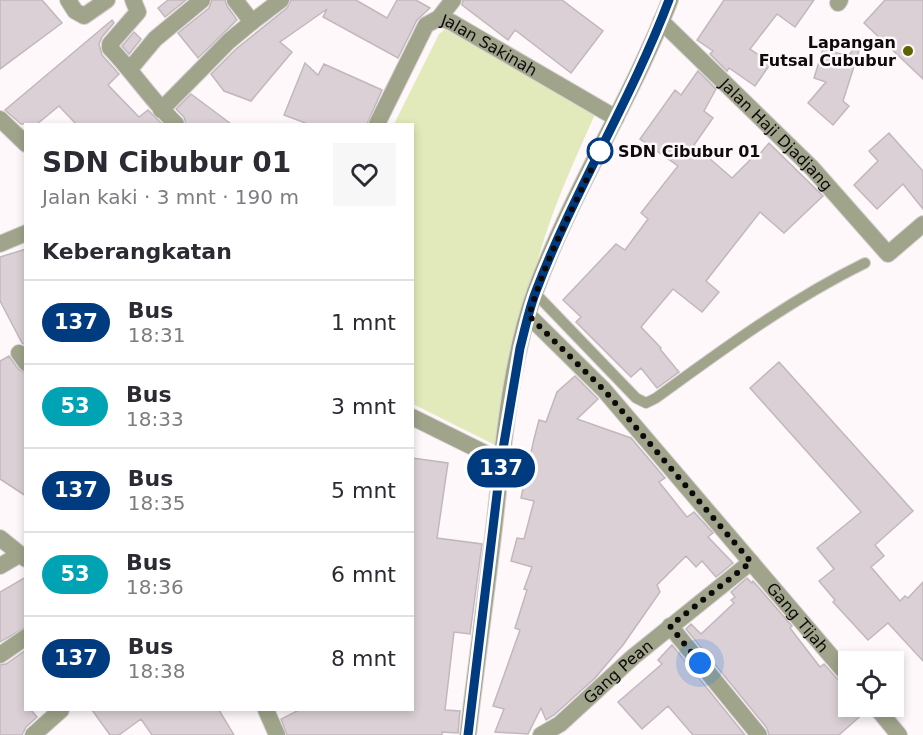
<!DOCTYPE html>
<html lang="id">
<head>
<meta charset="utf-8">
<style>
  :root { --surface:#fff; --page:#f7f7f7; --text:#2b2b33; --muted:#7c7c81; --line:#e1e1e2 }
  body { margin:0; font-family:"DejaVu Sans",sans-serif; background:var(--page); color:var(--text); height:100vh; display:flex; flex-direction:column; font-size:22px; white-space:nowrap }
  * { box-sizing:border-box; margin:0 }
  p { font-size:20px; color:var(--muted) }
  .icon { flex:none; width:33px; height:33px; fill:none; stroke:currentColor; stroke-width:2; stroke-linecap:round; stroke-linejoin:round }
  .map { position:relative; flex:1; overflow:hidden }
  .side { position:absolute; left:24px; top:123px; width:390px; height:588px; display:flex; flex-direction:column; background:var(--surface); border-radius:0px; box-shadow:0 3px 9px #0003 }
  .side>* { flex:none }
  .badge { padding:0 12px; border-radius:20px; font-size:21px; line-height:39px }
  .fabs { position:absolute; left:838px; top:651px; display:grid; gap:12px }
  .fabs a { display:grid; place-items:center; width:66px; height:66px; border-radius:0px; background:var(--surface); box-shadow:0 3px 9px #0003; font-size:30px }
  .you { position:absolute; width:30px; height:30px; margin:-15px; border:4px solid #fff; border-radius:50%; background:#1a73e8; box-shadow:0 0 0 9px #1a73e833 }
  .map>.badge { position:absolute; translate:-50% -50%; box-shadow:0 0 0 3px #fff }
  h2 { padding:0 18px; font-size:22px; line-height:54px }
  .round { display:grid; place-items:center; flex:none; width:63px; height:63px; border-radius:0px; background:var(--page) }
  .overview { display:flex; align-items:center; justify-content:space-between; height:102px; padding:0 18px }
  h1 { font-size:28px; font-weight:600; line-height:45px }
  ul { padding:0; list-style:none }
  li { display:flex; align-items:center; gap:18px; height:84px; padding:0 18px; border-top:2px solid var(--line) }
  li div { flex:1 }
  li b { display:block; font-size:22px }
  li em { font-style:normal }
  li .badge { min-width:66px; font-weight:700; text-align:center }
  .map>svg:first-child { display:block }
</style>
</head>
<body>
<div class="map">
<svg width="923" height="735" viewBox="0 0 923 735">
  <rect width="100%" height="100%" fill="#fef8fb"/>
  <path fill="#e2e9ba" d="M445 29 596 112C576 157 555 202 541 249 521 314 512 381 501 448L413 404 412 124H394L439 34Z"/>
  <path fill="#dad0d5" stroke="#c1b7bc" stroke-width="1.5" d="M0 0H42L62 23 0 69Z
    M168 0H186L165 17 158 8Z
    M212 0H225L227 6 237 20 198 58 178 33 209 8Z
    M291 0H356L387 18 397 0H416L430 8 417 20 398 58 323 17 327 9 280 42 292 52 251 101 224 91 211 74 236 49 287 8Z
    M463 0H562L603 31 571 73 515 30 508 40 462 5Z
    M724 0H814L795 27 777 14 750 49 771 63 755 86 729 68 727 71 710 54 713 51 697 40Z
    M885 0H923V79L864 23Z
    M112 20 114 23 102 37 99 44 102 55 119 74 108 85 139 117 148 110 162 124H76L59 106 37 124H21L5 110Z
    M134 32 141 39 129 54 122 46Z
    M863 38 843 101 849 106 833 125 808 103 826 82 814 78 823 49 848 56Z
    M305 63 318 75 324 64 382 90 367 124H308L284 115Z
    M698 71 716 89 704 111 713 118 694 145 732 178 756 154 758 156 769 143 823 196 784 233 760 212 706 281 719 292 702 312 673 289 641 327 661 348 660 349 679 372 657 388 641 368 631 377 576 322 581 317 563 300 616 244 625 250 648 219 641 213 678 166 640 139 675 90 681 95Z
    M191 94 231 124H186L184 117 176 109Z
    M889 133 923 171V209L903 184 877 209 854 185 878 161 869 151Z
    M26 249V345L22 343 0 301V257Z
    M9 356 18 369 26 373V496L0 479V361Z
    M779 362 913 511 875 545 884 556 871 567 900 601 905 596 908 598 923 582V661L888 623 868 640 833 602 835 600 819 581 834 569 817 548 861 512 750 388Z
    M575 376 598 399 577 419 631 438 665 478 659 482 687 517 694 512 713 533 708 537 733 563 716 577 702 561 696 567 686 556 657 585 660 592 623 645 595 678 554 715 546 720 541 708 528 734 495 732 504 709 493 706 520 630 515 628 527 590 524 589 532 567 511 561 517 538 524 539 534 501 521 498 534 439 539 420 546 422 557 392Z
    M412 458 448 463 437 538 482 544 470 634 454 632 445 710 460 711 458 733 442 732V735H287L281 719 299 710H412Z
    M26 577V627L0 642V592Z
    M747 578 752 583 753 581 792 626 790 628 820 667 824 664 849 692V706H865L866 711 839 735H769L767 728 686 629 691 624 701 634 734 603 731 600 735 597 731 592Z
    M672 645 745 735H693L668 706 642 729 618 702 662 664 658 660Z
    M26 650V710H31L37 717 26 727 22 735H0V665L6 664Z
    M92 710H219L234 735H152L141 719 119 735H110Z"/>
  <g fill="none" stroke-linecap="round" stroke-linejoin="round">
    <defs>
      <path id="service" d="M535 293 636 398 646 403 656 398C723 349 790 300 865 263"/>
      <g id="minor">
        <path d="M68 0 75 11 84 16 107 0"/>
        <path d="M133 0 138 12 110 44V48C134 73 152 101 176 124"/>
        <path d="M838 3 840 0"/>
        <path id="s1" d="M439 18 451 22 616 118"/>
        <path id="s2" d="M661 21 812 168 888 254 923 224"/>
        <path d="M252 22 281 0"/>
        <path d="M130 69 155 39 202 0"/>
        <path d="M161 110 229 41 252 22 235 0"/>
        <path d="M0 119 26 144"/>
        <path d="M377 124 426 25 439 18 453 0"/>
        <path d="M0 244 26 233"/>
        <path id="s3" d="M529 316 604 390 849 677"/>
        <path d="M19 353 26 363"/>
        <path d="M412 417 501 461"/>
        <path d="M0 538 26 559"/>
        <path d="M0 566 19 555"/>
        <path d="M670 626 759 735"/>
        <path d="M0 655 26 637"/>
        <path d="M875 706 899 735"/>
        <path d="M266 710 277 735"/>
        <path d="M33 735 61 710"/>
        <path id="s4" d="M541 735 560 724 633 657 751 562"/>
      </g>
      <path id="tertiary" d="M468 735C476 666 486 597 494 528 503 452 509 365 535 292 572 191 631 100 670 0"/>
    </defs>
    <use href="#service" stroke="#d8d2d5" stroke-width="12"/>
    <use href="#minor" stroke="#d8d2d5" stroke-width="18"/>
    <use href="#tertiary" stroke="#d8d2d5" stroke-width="18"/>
    <use href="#service" stroke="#a0a48b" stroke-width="10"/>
    <use href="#minor" stroke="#a0a48b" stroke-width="16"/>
    <use href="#tertiary" stroke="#a0a48b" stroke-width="16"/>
  </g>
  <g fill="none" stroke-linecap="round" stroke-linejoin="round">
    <defs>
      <path id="line" d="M468 735 501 461 520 348C525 329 529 309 536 291 574 191 631 100 669 0"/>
    </defs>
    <use href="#line" stroke="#fff" stroke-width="14"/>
    <use href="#line" stroke="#003b80" stroke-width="9"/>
    <path stroke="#0e0a0c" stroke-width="6" stroke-dasharray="0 10.8" d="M600 151C575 205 545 258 529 316L604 390 751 562 670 626 700 663"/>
  </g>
  <circle fill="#5d6503" stroke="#fef8fb" stroke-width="2" cx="908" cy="51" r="6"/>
  <circle fill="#fff" stroke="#003b80" stroke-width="3" cx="600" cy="151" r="12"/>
  <g text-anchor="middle" stroke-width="5" stroke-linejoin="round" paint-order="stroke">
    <g font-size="16" font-weight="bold" fill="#0e0a0c" stroke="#fef8fb" text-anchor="end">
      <text x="896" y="48">Lapangan<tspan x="896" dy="18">Futsal Cububur</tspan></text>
    </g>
    <g font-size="16" fill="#0e0a0c" stroke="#fef8fb">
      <text dy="6" stroke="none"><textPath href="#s1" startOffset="57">Jalan Sakinah</textPath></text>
      <text dy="6" stroke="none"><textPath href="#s2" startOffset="162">Jalan Haji Djadjang</textPath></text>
      <text dy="6" stroke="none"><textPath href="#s3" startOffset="404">Gang Tijah</textPath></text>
      <text dy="6" stroke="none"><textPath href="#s4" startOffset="100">Gang Pean</textPath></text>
    </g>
    <g font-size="16" font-weight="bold" fill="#0e0a0c" stroke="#fef8fb" text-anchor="start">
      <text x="618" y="157">SDN Cibubur 01</text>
    </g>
  </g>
</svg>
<div class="fabs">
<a><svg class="icon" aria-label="locate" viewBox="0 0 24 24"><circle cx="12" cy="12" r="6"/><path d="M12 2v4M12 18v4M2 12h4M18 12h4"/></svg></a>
</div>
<div class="you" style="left:700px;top:663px"></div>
<b class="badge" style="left:501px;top:468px;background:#003b80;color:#fff">137</b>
<section class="side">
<div class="overview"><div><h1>SDN Cibubur 01</h1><p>Jalan kaki · 3 mnt · 190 m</p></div><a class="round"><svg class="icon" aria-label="heart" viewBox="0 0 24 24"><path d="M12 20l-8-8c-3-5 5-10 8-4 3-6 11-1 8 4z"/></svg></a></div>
<h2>Keberangkatan</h2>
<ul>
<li><span class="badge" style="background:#003b80;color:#fff">137</span><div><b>Bus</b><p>18:31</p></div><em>1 mnt</em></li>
<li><span class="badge" style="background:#00a3b4;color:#fff">53</span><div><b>Bus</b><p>18:33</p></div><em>3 mnt</em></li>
<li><span class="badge" style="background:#003b80;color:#fff">137</span><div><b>Bus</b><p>18:35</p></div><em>5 mnt</em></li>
<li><span class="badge" style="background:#00a3b4;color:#fff">53</span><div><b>Bus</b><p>18:36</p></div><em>6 mnt</em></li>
<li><span class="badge" style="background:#003b80;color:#fff">137</span><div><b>Bus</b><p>18:38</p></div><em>8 mnt</em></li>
</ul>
</section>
</div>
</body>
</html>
